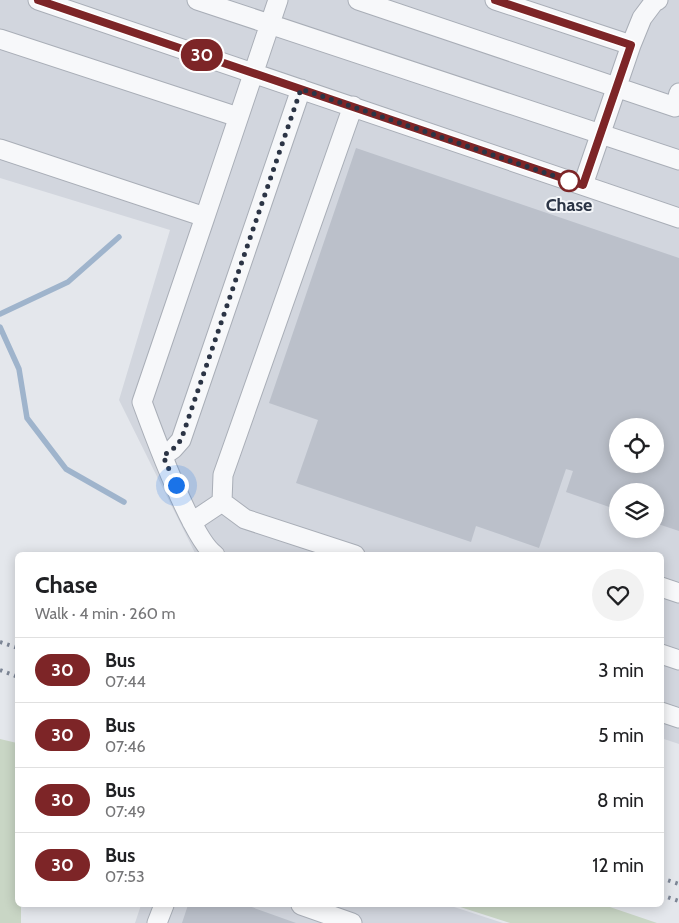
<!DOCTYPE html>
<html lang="en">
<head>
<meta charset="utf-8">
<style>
  :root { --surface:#fff; --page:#f2f2f2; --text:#202124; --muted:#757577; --line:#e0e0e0 }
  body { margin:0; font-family:Cabin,sans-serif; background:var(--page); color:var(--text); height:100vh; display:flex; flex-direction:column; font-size:19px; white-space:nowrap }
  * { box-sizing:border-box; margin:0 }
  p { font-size:16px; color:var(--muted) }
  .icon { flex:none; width:28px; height:28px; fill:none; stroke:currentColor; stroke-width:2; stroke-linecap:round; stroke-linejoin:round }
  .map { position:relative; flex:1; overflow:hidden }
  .details { position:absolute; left:15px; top:552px; width:649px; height:355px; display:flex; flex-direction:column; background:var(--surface); border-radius:8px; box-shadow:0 2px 12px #0003 }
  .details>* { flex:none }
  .badge { padding:0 10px; border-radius:16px; font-size:18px; line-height:32px }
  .tools { position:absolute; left:609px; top:418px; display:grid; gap:10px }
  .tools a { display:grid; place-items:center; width:55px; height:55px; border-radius:50%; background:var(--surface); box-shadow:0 2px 12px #0003; font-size:25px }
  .you { position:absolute; width:25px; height:25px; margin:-12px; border:4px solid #fff; border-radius:50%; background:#1a73e8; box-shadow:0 0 0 8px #1a73e833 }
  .map>.badge { position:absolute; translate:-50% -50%; box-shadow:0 0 0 2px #fff }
  .round { display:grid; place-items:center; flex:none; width:52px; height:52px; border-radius:26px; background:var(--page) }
  .summary { display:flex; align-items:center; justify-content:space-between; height:85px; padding:0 20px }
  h1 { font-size:24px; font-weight:700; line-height:38px }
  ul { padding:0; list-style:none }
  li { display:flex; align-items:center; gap:15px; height:65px; padding:0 20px; border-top:1px solid var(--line) }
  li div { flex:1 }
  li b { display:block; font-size:19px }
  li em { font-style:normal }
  li .badge { min-width:55px; font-weight:700; text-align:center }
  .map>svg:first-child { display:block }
</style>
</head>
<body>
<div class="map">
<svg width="679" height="923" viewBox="0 0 679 923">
  <rect width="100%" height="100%" fill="#e4e7ec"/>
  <path fill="#d2d6de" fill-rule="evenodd" d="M0 0H679V744L661 738V555H196L119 400 170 230 0 178ZM618 426H655V464H618ZM618 491H655V529H618Z
    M141 905H448L503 923H135Z"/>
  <path fill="#c9d6c5" d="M0 739 17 743 18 905H21V923H0Z
    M454 905H604L657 923H510Z"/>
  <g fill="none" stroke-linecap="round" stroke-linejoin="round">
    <path stroke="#9fb4cc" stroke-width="5.5" d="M0 314 68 282 119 237
      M0 327 19 369 27 418 66 469 124 502"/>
  </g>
  <path fill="#bbc0ca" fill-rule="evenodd" d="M356 148 679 258V531L655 523V491H618V510L566 492 573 471 566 469 539 548 476 526 471 542 296 483 318 420 269 403ZM618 426H655V464H618Z
    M188 905H246L296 923H182Z"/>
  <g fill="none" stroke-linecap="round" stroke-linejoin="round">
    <defs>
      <path id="minor" d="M38 0 679 218
        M197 0 679 160
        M358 0 675 107 679 93
        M495 0 631 45
        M0 39 238 117
        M353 106 223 475 222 502 245 519 355 555
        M0 149 205 217 142 402C153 432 192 539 215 555
        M583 185 631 45 642 18 654 2 658 0
        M205 217 278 0
        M163 456 173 449 181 440 301 89
        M192 522 222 502
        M661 587 679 593
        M661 654 679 660
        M661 712 679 718
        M301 905 352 923
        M157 923 164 905"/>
    </defs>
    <use href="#minor" stroke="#a9aeb7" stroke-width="21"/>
    <use href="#minor" stroke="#f7f8fa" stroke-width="19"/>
    <path stroke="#7d8696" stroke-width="4" stroke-dasharray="2.5 5" stroke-linecap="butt" d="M0 642 18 648
      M0 670 18 677
      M661 878 679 884
      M661 895 679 901"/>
  </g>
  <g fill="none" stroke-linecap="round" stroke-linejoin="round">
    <defs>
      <path id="line" d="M38 0 583 185 631 45 495 0"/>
    </defs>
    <use href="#line" stroke="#fff" stroke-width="11"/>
    <use href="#line" stroke="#7d2527" stroke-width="8"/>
    <path stroke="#2b3445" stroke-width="5" stroke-dasharray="0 9" d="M176 485 163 456 173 449 181 440 301 89 569 181"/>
  </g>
  <circle fill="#fff" stroke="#7d2527" stroke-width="2.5" cx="569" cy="181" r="10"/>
  <g text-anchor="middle" stroke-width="4" stroke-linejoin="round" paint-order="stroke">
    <g font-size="18" font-weight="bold" fill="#2b3445" stroke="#f4f6f9">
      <text x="569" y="211">Chase</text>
    </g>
  </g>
</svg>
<div class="tools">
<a><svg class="icon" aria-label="locate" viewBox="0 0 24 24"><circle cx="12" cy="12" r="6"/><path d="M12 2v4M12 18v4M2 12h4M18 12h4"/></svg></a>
<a><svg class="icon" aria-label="layers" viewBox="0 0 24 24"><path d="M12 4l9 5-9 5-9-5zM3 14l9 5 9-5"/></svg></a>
</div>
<div class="you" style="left:176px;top:485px"></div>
<b class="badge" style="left:202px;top:55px;background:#7d2527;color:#fff">30</b>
<section class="details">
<div class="summary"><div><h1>Chase</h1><p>Walk · 4 min · 260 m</p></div><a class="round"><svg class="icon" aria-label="heart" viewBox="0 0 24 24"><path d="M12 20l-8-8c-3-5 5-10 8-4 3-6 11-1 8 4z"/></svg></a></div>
<ul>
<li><span class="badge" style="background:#7d2527;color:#fff">30</span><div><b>Bus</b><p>07:44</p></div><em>3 min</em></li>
<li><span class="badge" style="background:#7d2527;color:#fff">30</span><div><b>Bus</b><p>07:46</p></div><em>5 min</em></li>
<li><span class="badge" style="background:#7d2527;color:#fff">30</span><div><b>Bus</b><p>07:49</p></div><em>8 min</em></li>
<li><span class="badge" style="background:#7d2527;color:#fff">30</span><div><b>Bus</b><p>07:53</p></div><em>12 min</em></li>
</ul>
</section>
</div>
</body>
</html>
